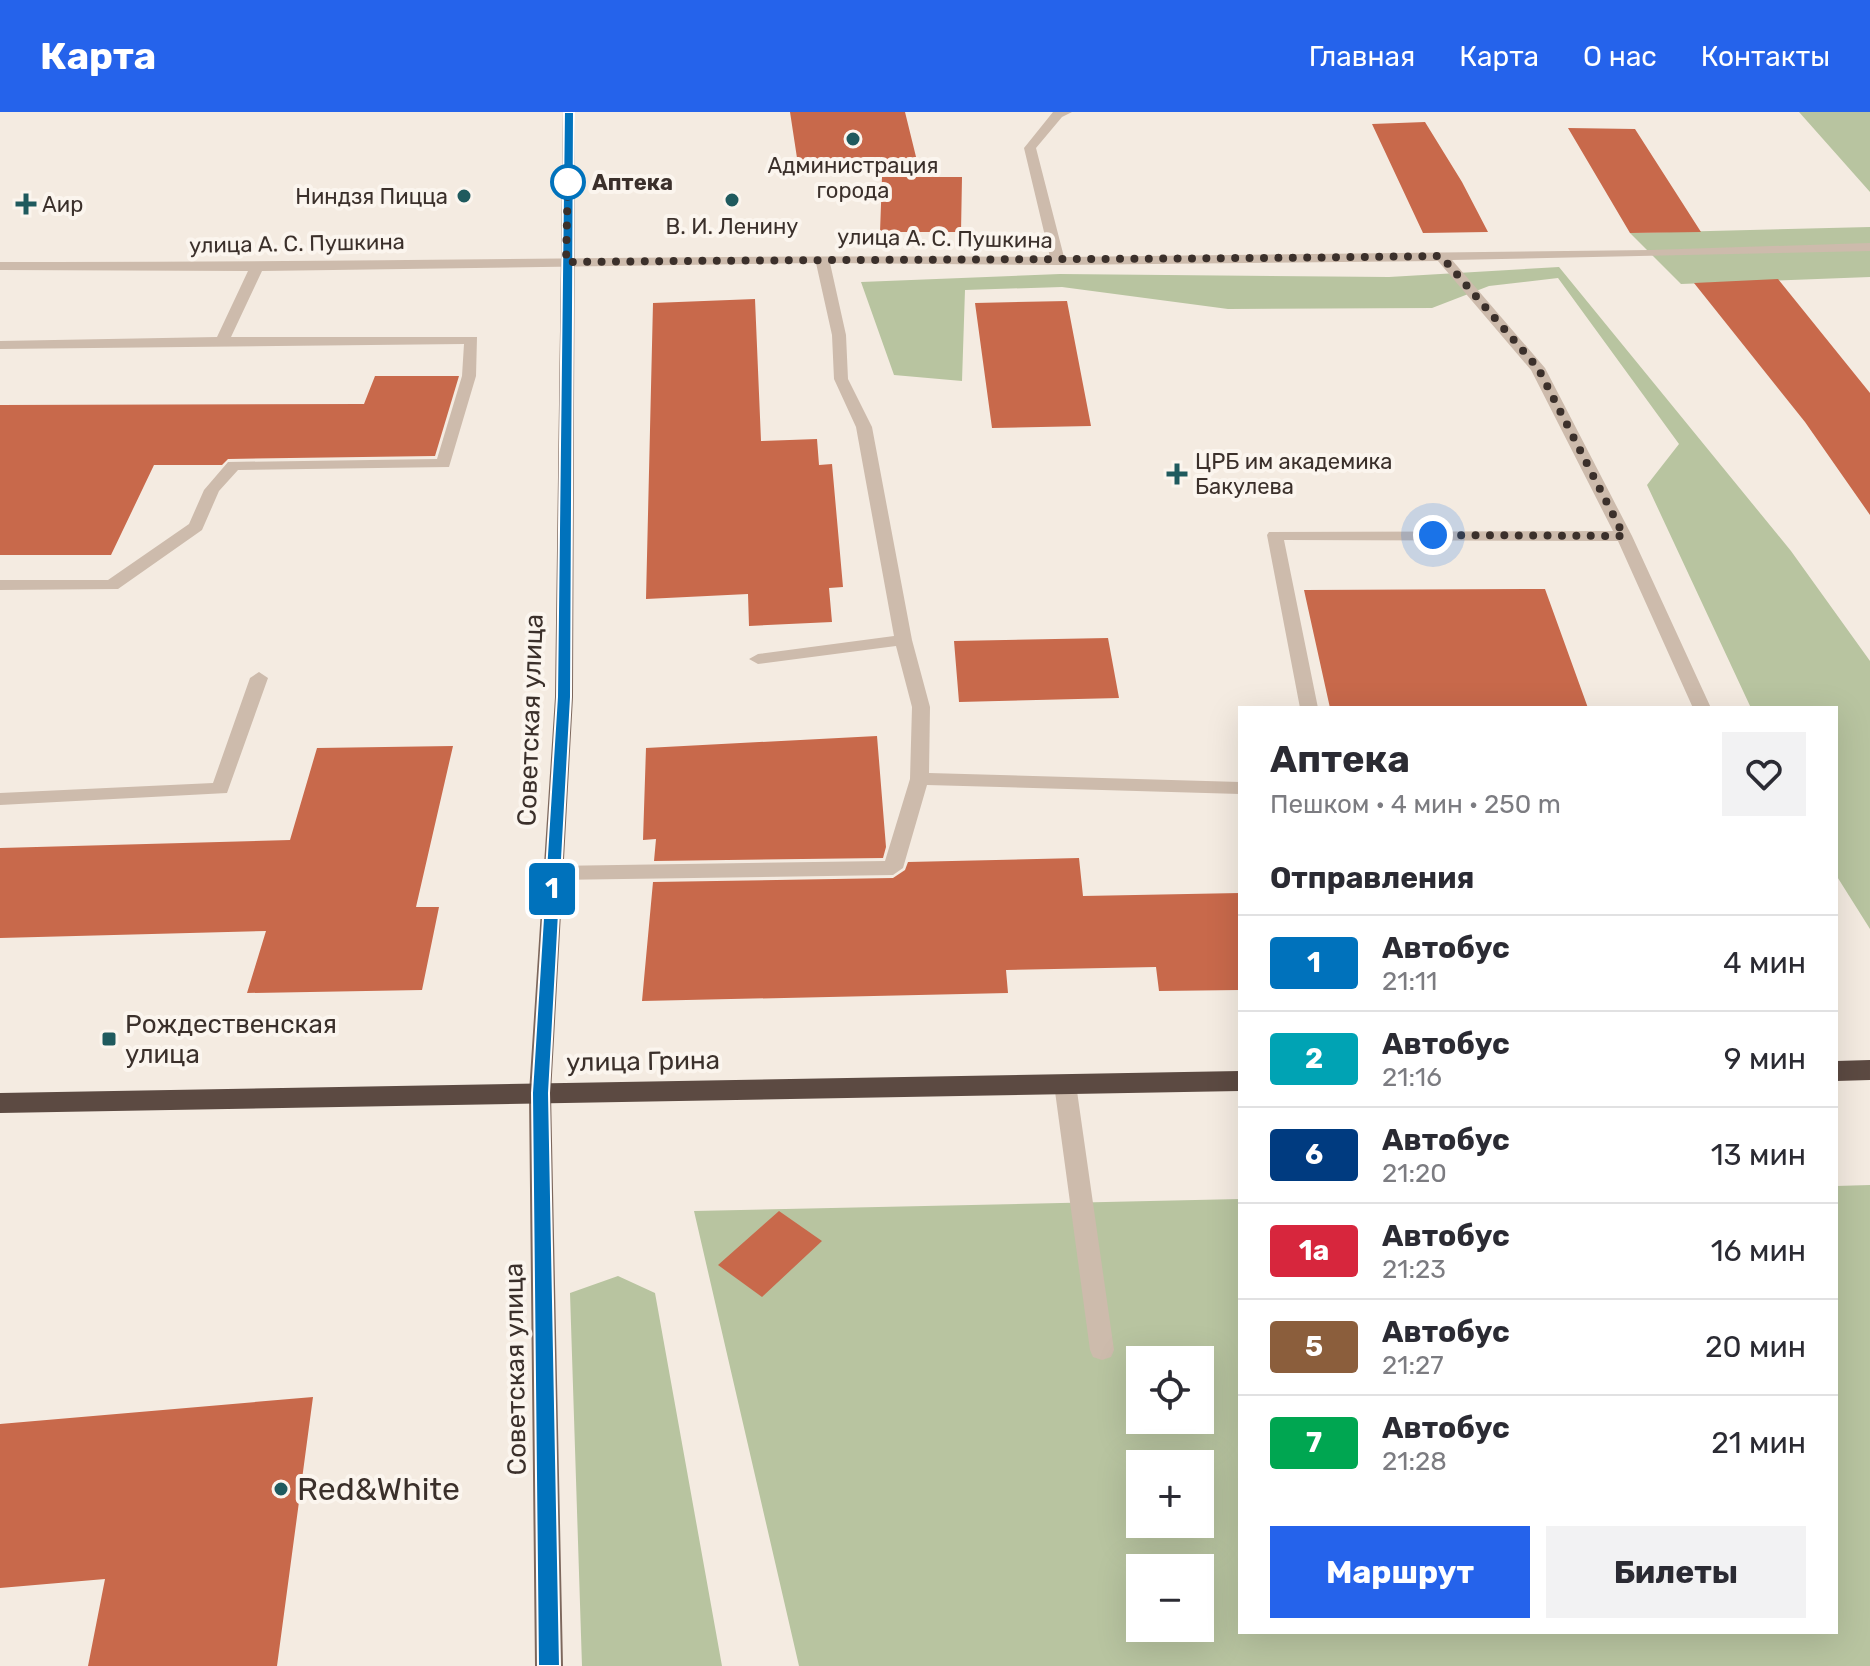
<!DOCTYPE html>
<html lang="ru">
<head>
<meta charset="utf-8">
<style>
  :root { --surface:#fff; --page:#f2f2f3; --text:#2b2b33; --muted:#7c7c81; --line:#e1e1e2; --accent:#2563eb }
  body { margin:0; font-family:Rubik,sans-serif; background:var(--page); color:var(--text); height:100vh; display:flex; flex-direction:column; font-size:30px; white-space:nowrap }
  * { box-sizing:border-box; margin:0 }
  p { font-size:26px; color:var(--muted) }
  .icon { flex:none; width:44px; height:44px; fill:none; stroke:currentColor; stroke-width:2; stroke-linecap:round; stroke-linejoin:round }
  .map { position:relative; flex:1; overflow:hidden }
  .sheet { position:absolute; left:1238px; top:594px; width:600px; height:928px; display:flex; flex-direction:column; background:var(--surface); border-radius:0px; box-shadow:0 8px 32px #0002 }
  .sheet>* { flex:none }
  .badge { padding:0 16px; border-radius:6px; font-size:28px; line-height:52px }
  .buttons { position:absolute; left:1126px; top:1234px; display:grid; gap:16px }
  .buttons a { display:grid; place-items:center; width:88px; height:88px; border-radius:0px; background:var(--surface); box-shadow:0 8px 32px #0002; font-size:40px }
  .you { position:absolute; width:40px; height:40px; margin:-20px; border:6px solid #fff; border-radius:50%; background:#1a73e8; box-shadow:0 0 0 12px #1a73e833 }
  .map>.badge { position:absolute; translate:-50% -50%; box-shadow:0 0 0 4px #fff }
  h2 { padding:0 32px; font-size:30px; line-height:72px }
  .round { display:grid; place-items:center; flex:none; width:84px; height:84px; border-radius:0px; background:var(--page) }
  .head { display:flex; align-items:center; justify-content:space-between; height:136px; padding:0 32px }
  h1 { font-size:38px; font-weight:700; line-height:60px }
  .button { display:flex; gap:16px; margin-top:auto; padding:16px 32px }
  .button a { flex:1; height:92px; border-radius:0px; background:var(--accent); color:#fff; font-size:32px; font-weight:700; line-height:92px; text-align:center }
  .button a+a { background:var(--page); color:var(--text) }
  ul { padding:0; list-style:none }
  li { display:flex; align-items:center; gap:24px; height:96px; padding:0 32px; border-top:2px solid var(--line) }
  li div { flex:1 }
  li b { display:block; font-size:30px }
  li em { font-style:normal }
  li .badge { min-width:88px; font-weight:700; text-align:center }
  header { display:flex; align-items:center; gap:48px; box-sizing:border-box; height:112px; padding:0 40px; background:var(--accent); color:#fff }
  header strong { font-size:38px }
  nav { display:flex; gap:44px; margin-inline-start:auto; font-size:28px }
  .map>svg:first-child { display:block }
</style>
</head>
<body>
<header>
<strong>Карта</strong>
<nav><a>Главная</a><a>Карта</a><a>О нас</a><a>Контакты</a></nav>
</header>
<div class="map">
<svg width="1870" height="1554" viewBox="0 0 1870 1554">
  <rect width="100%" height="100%" fill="#f4ebe1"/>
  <path fill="#b8c4a0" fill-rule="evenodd" d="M1799 0H1870V80Z
    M1870 115V165L1681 172 1630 121Z
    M1559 155 1791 439 1870 549V817L1836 763V596H1751L1647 373 1679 332 1558 166 1489 174 1432 196 1228 197 1062 175 965 178 962 269 894 263 861 170 1060 162 1389 165Z
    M1870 1073V1554H799L694 1099 1240 1087V1520H1836V1074ZM1140 1248H1200V1308H1140ZM1140 1352H1200V1412H1140ZM1140 1456H1200V1516H1140Z
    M618 1164 655 1181 722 1554H582L570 1181Z"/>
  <path fill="#c8694b" d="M790 0H905L918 53 799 59Z
    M1425 10 1462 70 1488 120 1423 121 1372 12Z
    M1568 16 1635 17 1701 120 1630 121Z
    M882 65H962L961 120H880Z
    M1778 167 1870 281V403L1805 310 1694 171Z
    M755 187 761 329 817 327 819 353 832 352 843 475 829 476 832 510 749 514 748 482 646 487 653 191Z
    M1067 189 1091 314 992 316 975 191Z
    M375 264H459L435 344 228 347 222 353H154L111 443H0V293L364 292Z
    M1545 477 1588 596H1330L1304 478Z
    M1108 526 1119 586 959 590 954 529Z
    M877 624 886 735 883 746 654 749 656 727 643 728 646 636Z
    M453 634 416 795H439L422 878 247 881 266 819 0 826V736L290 728 317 636Z
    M1079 746 1083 784 1240 781V878L1159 879 1156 855 1006 858 1008 881 642 889 653 770 893 766 905 758 908 750Z
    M779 1099 822 1129 762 1185 718 1153Z
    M313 1285 277 1554H88L105 1467 0 1476V1312Z"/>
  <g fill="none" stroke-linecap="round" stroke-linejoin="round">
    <path fill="#cdbbac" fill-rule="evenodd" d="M1053 0H1072L1062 5 1036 36 1064 145 1650 138 1870 131V139L1452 148 1545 256 1632 424 1711 596H1693L1618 429 1284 428 1318 596H1300L1267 423 1269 420 1613 419 1531 258 1438 149 1058 153 830 151 846 223 848 267 872 315 912 528 930 595 929 661 1240 670V682L927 673 903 756 893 763 553 768 543 761 553 754 885 749 910 667 912 595 896 534 758 552 749 547 758 542 894 524 856 315 834 267 832 223 816 151 262 159 231 225H477L476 264 449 355 238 358 219 379 202 418 118 477 0 478V468H108L189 412 204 378 228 350 437 347 462 264 464 232 0 237V229L217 225 248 159 0 158V150C350 151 700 142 1050 145L1024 36Z
      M259 560 268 566 227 681 0 693V681L213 671 250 566Z
      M1065 964 1073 966 1076 972 1114 1238 1111 1245 1102 1248 1093 1245 1090 1238 1054 972 1057 966Z"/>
    <path fill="#7d675c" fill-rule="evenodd" d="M563 0H575L573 585 551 981 563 1554H535L529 981 555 585Z"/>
    <path fill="#5c4a42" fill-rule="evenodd" d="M1870 948V968L1836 969V949Z
      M1240 959V979L0 1001V981Z"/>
  </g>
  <path fill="#0072bc" stroke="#fff" stroke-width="2" d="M564 0H574L571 585 549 981 560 1554H538L532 981 557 585Z"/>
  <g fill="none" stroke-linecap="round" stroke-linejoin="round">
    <path stroke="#3b302b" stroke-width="8" stroke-dasharray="0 14.4" d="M568 70V63L566 150C858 147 1150 148 1441 144L1538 256 1624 424 1433 423"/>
  </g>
  <g fill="#1f5a5e" stroke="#fbf5ee" stroke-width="3">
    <circle cx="853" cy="27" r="8"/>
    <circle cx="464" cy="84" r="8"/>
    <circle cx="732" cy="88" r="8"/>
    <path d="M22 80h8v8h8v8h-8v8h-8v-8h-8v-8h8z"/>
    <path d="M1173 350h8v8h8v8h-8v8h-8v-8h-8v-8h8z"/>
    <rect x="101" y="919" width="16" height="16" rx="4"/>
    <circle cx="281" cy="1377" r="8"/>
  </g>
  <circle fill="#fff" stroke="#0072bc" stroke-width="4" cx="568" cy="70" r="16"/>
  <g text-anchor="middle" stroke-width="8" stroke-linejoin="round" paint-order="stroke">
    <g font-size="22" fill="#3b302b" stroke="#fbf5ee">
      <text x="853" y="61">Администрация<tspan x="853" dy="25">города</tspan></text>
      <text x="448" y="92" text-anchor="end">Ниндзя Пицца</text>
      <text x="42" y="100" text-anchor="start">Аир</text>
      <text x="732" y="122">В. И. Ленину</text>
      <text x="1195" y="357" text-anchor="start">ЦРБ им академика<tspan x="1195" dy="25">Бакулева</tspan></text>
    </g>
    <g font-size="22" font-weight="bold" fill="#3b302b" stroke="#fbf5ee" text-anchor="start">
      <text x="592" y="78">Аптека</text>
    </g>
    <g font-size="22" fill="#3b302b" stroke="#fbf5ee">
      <text transform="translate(945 126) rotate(1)" y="8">улица А. С. Пушкина</text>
      <text transform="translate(297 131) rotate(-1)" y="8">улица А. С. Пушкина</text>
    </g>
    <g font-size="26" fill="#3b302b" stroke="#fbf5ee">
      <text transform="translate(530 608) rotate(-88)" y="9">Советская улица</text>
      <text transform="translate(643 949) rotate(-1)" y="9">улица Грина</text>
      <text transform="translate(515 1257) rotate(-91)" y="9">Советская улица</text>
    </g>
    <g font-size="26" fill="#3b302b" stroke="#fbf5ee" text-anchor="start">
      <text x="125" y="921">Рождественская<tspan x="125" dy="30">улица</tspan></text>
    </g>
    <g font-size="32" fill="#3b302b" stroke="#fbf5ee" text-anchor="start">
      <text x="297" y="1388">Red&amp;White</text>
    </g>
  </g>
</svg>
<div class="buttons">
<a><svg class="icon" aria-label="locate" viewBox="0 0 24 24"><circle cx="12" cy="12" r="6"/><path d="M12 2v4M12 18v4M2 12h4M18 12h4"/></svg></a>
<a>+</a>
<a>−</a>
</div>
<div class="you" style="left:1433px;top:423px"></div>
<b class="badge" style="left:552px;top:777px;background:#0072bc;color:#fff">1</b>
<section class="sheet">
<div class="head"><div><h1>Аптека</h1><p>Пешком · 4 мин · 250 m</p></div><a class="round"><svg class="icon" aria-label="heart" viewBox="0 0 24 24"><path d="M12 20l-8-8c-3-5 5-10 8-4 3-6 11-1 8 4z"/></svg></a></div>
<h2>Отправления</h2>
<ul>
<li><span class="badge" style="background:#0072bc;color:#fff">1</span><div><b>Автобус</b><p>21:11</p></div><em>4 мин</em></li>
<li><span class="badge" style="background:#00a3b4;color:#fff">2</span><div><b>Автобус</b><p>21:16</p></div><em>9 мин</em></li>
<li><span class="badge" style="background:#003b80;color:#fff">6</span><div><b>Автобус</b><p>21:20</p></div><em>13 мин</em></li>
<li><span class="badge" style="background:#d7263d;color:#fff">1а</span><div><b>Автобус</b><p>21:23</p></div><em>16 мин</em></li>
<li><span class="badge" style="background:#8b5e3c;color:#fff">5</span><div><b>Автобус</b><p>21:27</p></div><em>20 мин</em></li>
<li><span class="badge" style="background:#00a651;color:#fff">7</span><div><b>Автобус</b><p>21:28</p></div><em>21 мин</em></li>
</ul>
<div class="button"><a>Маршрут</a><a>Билеты</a></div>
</section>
</div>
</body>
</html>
